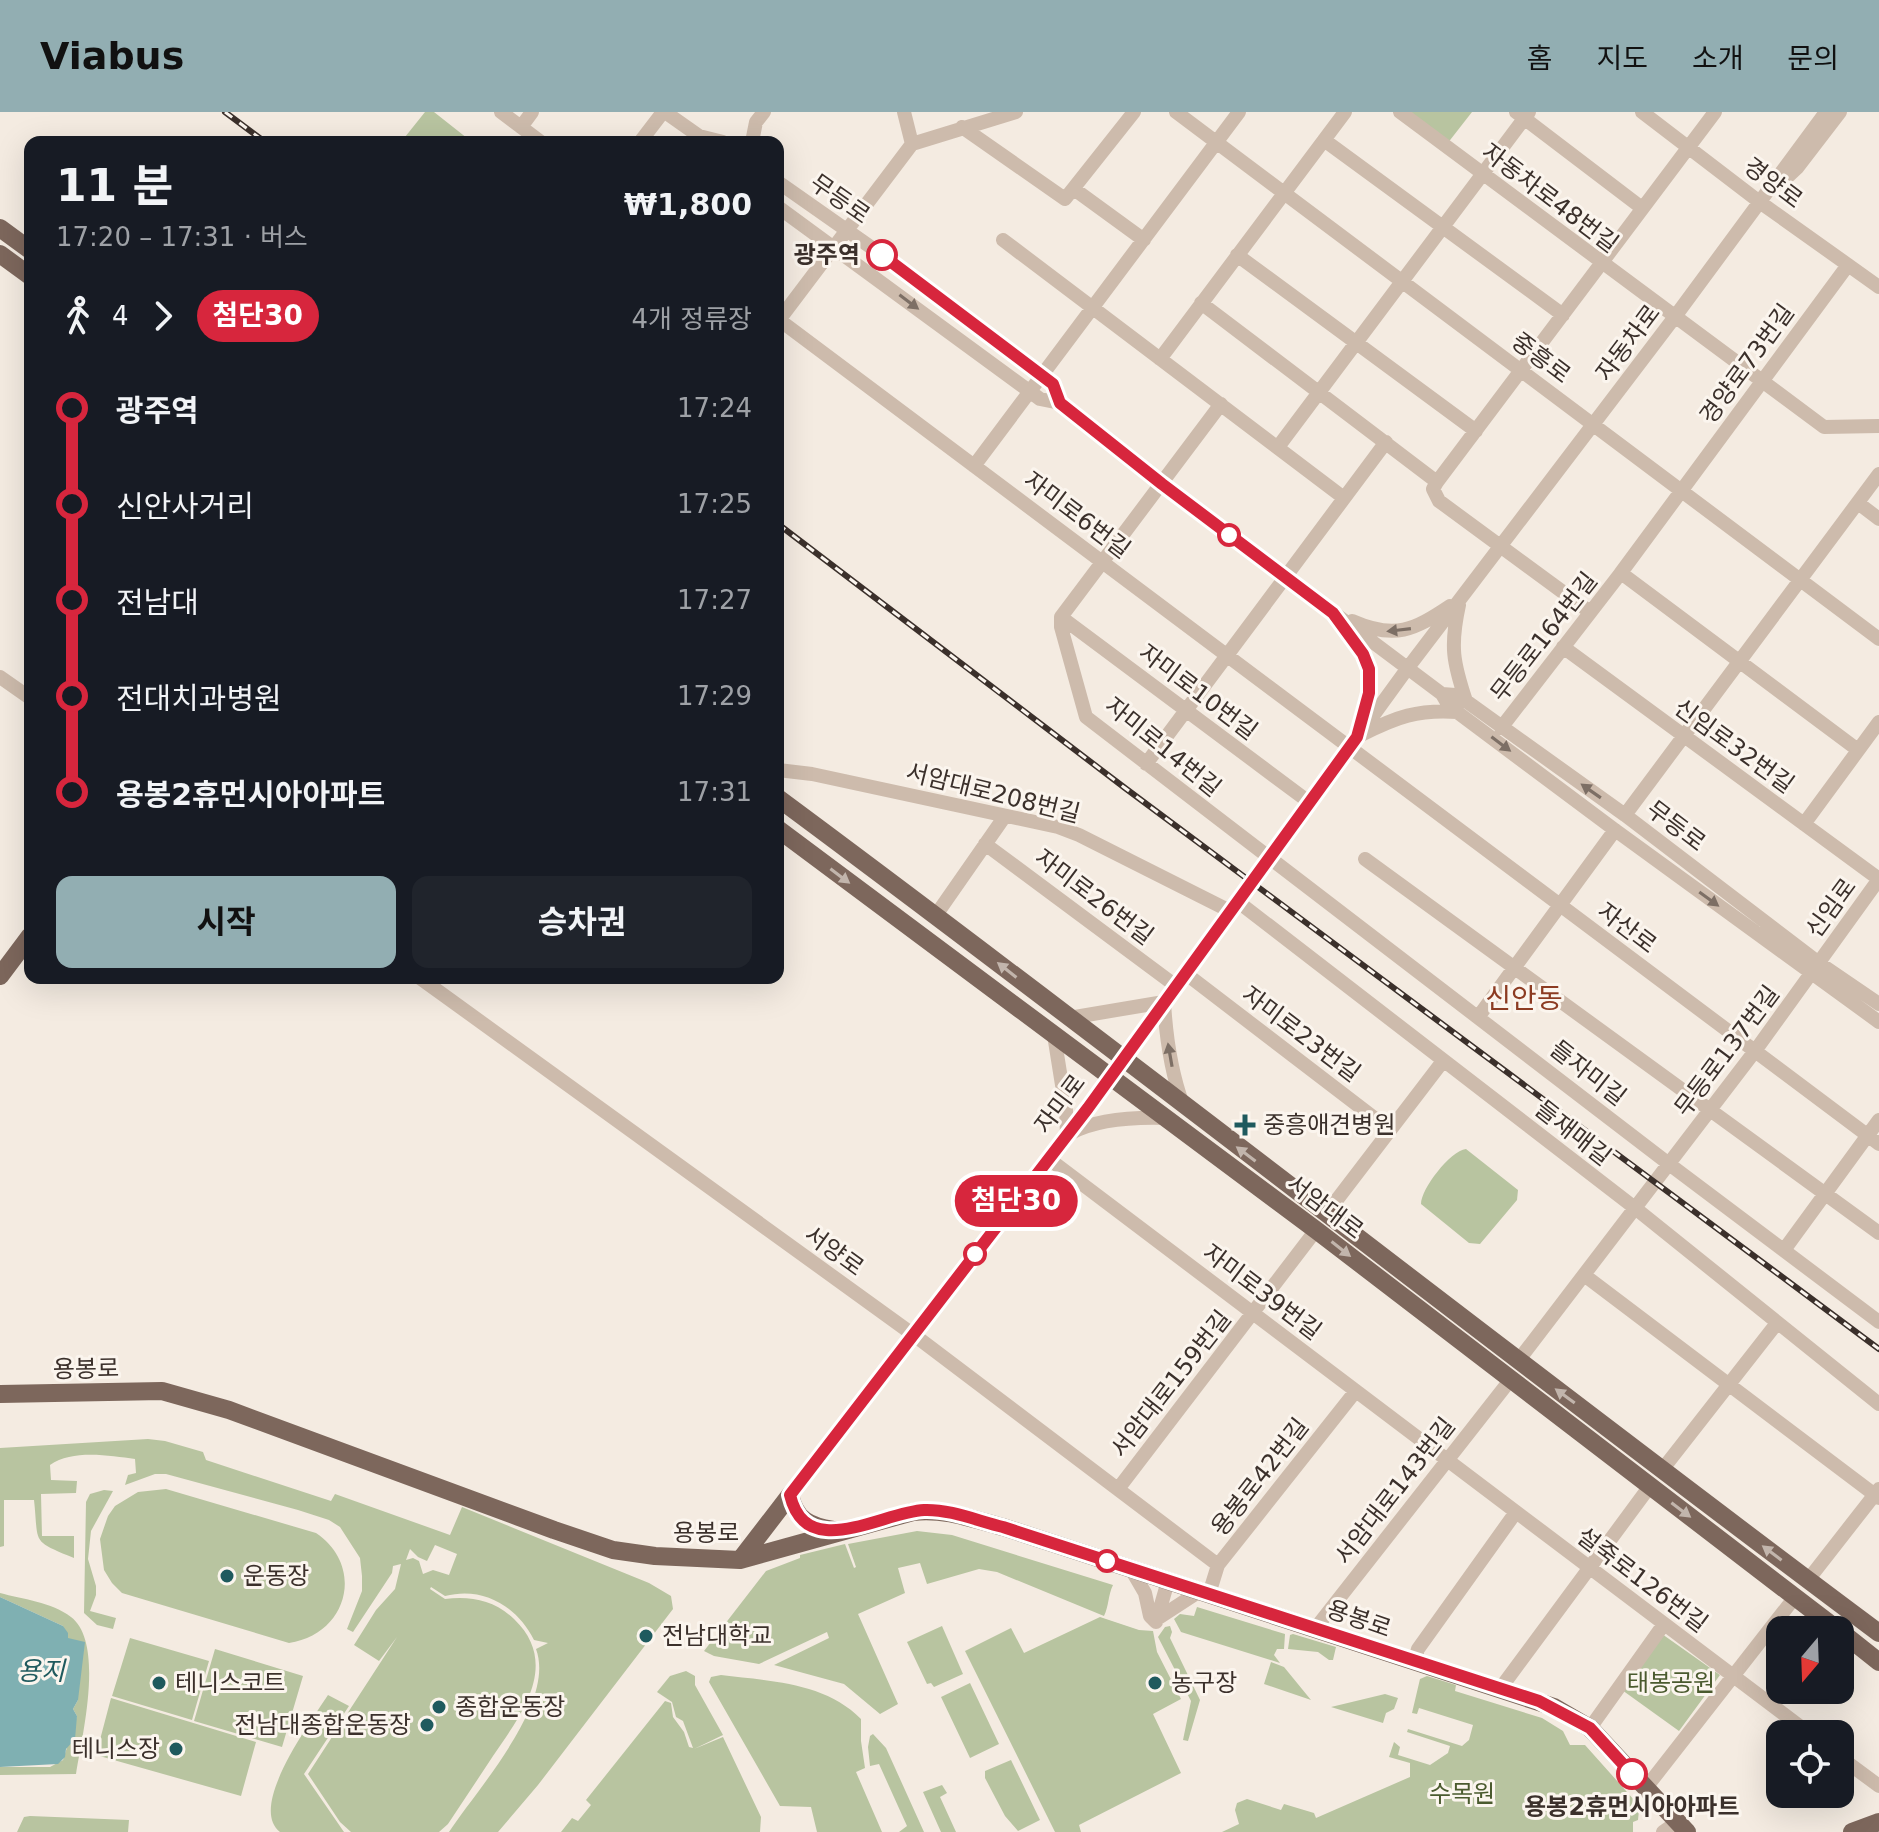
<!DOCTYPE html>
<html lang="ko">
<head>
<meta charset="utf-8">
<style>
  :root { --surface:#171b24; --page:#20242c; --text:#f1f3f6; --muted:#9ea1a6; --accent:#92aeb2 }
  body { margin:0; font-family:"DejaVu Sans","Noto Sans KR",sans-serif; background:var(--page); color:var(--text); height:100vh; display:flex; flex-direction:column; font-size:30px; white-space:nowrap }
  * { box-sizing:border-box; margin:0 }
  p { font-size:26px; color:var(--muted) }
  .icon { flex:none; width:44px; height:44px; fill:none; stroke:currentColor; stroke-width:2; stroke-linecap:round; stroke-linejoin:round }
  .map { position:relative; flex:1; overflow:hidden }
  .details { position:absolute; left:24px; top:24px; width:760px; height:848px; display:flex; flex-direction:column; background:var(--surface); border-radius:16px; box-shadow:0 8px 32px #0002 }
  .details>* { flex:none }
  .badge { padding:0 16px; border-radius:26px; font-size:28px; line-height:52px }
  .needle { width:52px; rotate:199deg }
  .tools { position:absolute; left:1766px; top:1504px; display:grid; gap:16px }
  .tools a { display:grid; place-items:center; width:88px; height:88px; border-radius:16px; background:var(--surface); box-shadow:0 8px 32px #0002; font-size:40px }
  .map>.badge { position:absolute; translate:-50% -50%; box-shadow:0 0 0 4px #fff }
  .legs { display:flex; align-items:center; gap:12px; height:88px; padding:0 32px; font-size:26px }
  .legs p { margin-inline-start:auto }
  .head { display:flex; align-items:center; justify-content:space-between; height:136px; padding:0 32px }
  h1 { font-size:44px; font-weight:700; line-height:60px }
  .cta { display:flex; gap:16px; margin-top:auto; padding:16px 32px }
  .cta a { flex:1; height:92px; border-radius:16px; background:var(--accent); color:#111; font-size:32px; font-weight:700; line-height:92px; text-align:center }
  .cta a+a { background:var(--page); color:var(--text) }
  ul { padding:0 32px; list-style:none }
  li { display:flex; align-items:center; gap:28px; height:96px; font-size:30px }
  li i { display:grid; place-items:center; width:12px; height:100%; margin:0 10px; background:currentColor }
  li i::after { content:''; width:20px; height:20px; margin:-10px; border:6px solid; border-radius:50%; background:var(--surface) }
  li p { margin-inline-start:auto }
  li:first-child i { background:linear-gradient(#0000 50%,currentColor 0) }
  li:last-child i { background:linear-gradient(currentColor 50%,#0000 0) }
  header { display:flex; align-items:center; gap:48px; box-sizing:border-box; height:112px; padding:0 40px; background:var(--accent); color:#111 }
  header strong { font-size:38px }
  nav { display:flex; gap:44px; margin-inline-start:auto; font-size:28px }
  .map>svg:first-child { display:block }
</style>
</head>
<body>
<header>
<strong>Viabus</strong>
<nav><a>홈</a><a>지도</a><a>소개</a><a>문의</a></nav>
</header>
<div class="map">
<svg width="1879" height="1720" viewBox="0 0 1879 1720">
  <rect width="100%" height="100%" fill="#f4ebe1"/>
  <path fill="#b8c4a0" fill-rule="evenodd" d="M425 0H434L472 30H401Z
    M1405 0H1472L1447 32Z
    M1466 1037 1518 1078 1517 1088 1480 1132 1469 1131 1421 1092C1421 1077 1450 1039 1466 1037Z
    M148 1327 165 1329 203 1340 206 1348 331 1389 335 1382 450 1423 462 1395 649 1471 671 1484 673 1497 538 1673 498 1720H449C478 1676 556 1591 536 1537L548 1531 534 1528C517 1494 483 1474 445 1484L431 1475 430 1477 445 1487C471 1484 494 1488 514 1507 561 1552 521 1603 493 1644 478 1667 463 1689 448 1712L439 1720H351L340 1710 308 1662 397 1525 379 1549 354 1533 376 1498 395 1477 401 1452 393 1454 392 1461 353 1520 347 1517 362 1479V1464L360 1446 340 1415 329 1408 298 1398 166 1362H155L125 1373 128 1363 136 1361 135 1347C110 1344 73 1337 50 1353L51 1368 77 1369 76 1381 41 1382 42 1424H74V1446C30 1428 39 1432 34 1388H4V1434L0 1435V1336ZM435 1433 457 1442 449 1463 433 1458 423 1462 419 1449 413 1446 406 1448 410 1437 418 1445 427 1449Z
    M166 1377 316 1421C366 1455 347 1523 289 1531L122 1481 112 1471 104 1458 100 1427 108 1404 115 1394 138 1380Z
    M104 1378 113 1379 91 1419 88 1447 96 1474V1483L90 1499 116 1506 113 1517 97 1513 84 1501 86 1390 90 1382Z
    M917 1419 952 1423 1113 1473C1108 1483 1109 1494 1104 1504L997 1460 979 1457 927 1472 920 1451 898 1456 905 1481 858 1502 898 1592 880 1602 844 1572 774 1553 829 1526 827 1520 759 1552 714 1544 704 1539 766 1459 800 1446V1443L845 1432 854 1456 856 1455 848 1432Z
    M0 1481C22 1487 52 1490 71 1505 105 1531 82 1624 76 1662L0 1663V1655H50L63 1648 77 1604 73 1597 78 1588 63 1514 0 1485Z
    M1197 1495 1285 1522 1284 1537H1277L1274 1543 1280 1551 1181 1520 1174 1507 1180 1502 1194 1504Z
    M1100 1505 1139 1518 1153 1519 1157 1540 1181 1587 1153 1602 1181 1661 1079 1713 1081 1720H1055L965 1539 1011 1516 1024 1541Z
    M942 1514 963 1562 934 1575 931 1571 927 1572 907 1530Z
    M1170 1514 1172 1520 1170 1526 1200 1588 1188 1629 1183 1628 1191 1589 1158 1525 1165 1515Z
    M1293 1522 1336 1535 1333 1548H1329L1318 1540 1288 1537 1290 1523Z
    M1662 1522 1720 1563 1679 1619 1622 1578Z
    M130 1526 209 1549 192 1608 112 1584Z
    M215 1537 303 1564 282 1635 194 1609Z
    M1271 1550 1284 1555 1311 1588 1264 1572Z
    M686 1559 695 1564V1573L723 1623 694 1637 723 1625 761 1705 760 1720H561L572 1706 578 1709 591 1693 586 1688 665 1589 671 1591 673 1605 684 1620 689 1635 693 1636 683 1609 676 1605 672 1590 657 1580 670 1564Z
    M721 1563C769 1569 825 1570 861 1607V1629L865 1656 856 1660 882 1720H817L811 1695 780 1694 709 1570 711 1565Z
    M1427 1564 1456 1573 1455 1579 1542 1606 1563 1619 1570 1633H1585L1635 1689 1639 1698 1638 1708 1633 1710V1720H1222L1239 1712 1235 1698 1237 1691 1247 1687 1281 1698 1284 1692 1314 1701 1316 1706 1410 1665V1651L1389 1645 1394 1630 1400 1635 1398 1643 1430 1653 1448 1641 1450 1634 1407 1620 1408 1617 1462 1634 1469 1628 1473 1613 1419 1596 1417 1602 1412 1601 1420 1567Z
    M970 1571 999 1632 970 1646 941 1585Z
    M1385 1582 1398 1586 1394 1597 1386 1601 1383 1611 1331 1595Z
    M328 1583 349 1594 304 1662 344 1720H280C247 1695 312 1608 328 1583Z
    M111 1586 256 1630 241 1684 96 1643Z
    M873 1622 886 1636 924 1720H899L907 1714 879 1652 870 1654 868 1635 870 1624Z
    M1011 1648 1040 1708 1018 1719 1005 1704 985 1666V1659Z
    M942 1673 947 1681 940 1685 956 1720H941L923 1680Z
    M30 1704 129 1708 128 1720H17L24 1705Z"/>
  <path fill="#7fb0b2" d="M0 1485 63 1514 68 1521V1526L85 1530 78 1588 73 1597 77 1604 75 1627 66 1637 65 1645 58 1652 0 1655Z"/>
  <g fill="none" stroke-linecap="round" stroke-linejoin="round">
    <path stroke="#cdbbac" stroke-width="14" d="M501 0 541 30
      M665 0 699 24 723 30
      M904 0 912 32
      M1176 0 1879 527
      M1400 0 1824 315 1879 314
      M1516 0 1642 96
      M1642 0 1761 91 1879 175
      M521 15 532 0
      M962 15 1065 87 1134 0
      M1324 28 1563 203
      M640 30 663 0
      M752 30 756 10 764 0
      M778 70 882 143 1053 272 1060 291
      M1781 71 1797 56 1840 0
      M1074 77 1144 128
      M778 95 1040 287 1060 291 1162 372 1442 582 1449 594 1615 718 1879 910
      M1003 128 1344 386
      M1237 143 1476 319
      M1201 191 1437 370 1433 377 1439 389 1590 500
      M778 207 1879 1032
      M779 208 912 32 1016 0
      M1160 247 1345 0
      M1221 292 1061 505V515L1086 605 1669 1052 1879 1210
      M1278 335 1529 0
      M974 354 1239 0
      M1437 370 1715 0
      M1858 391 1879 407
      M1621 461 1858 638
      M1459 493C1450 534 1453 550 1466 589
      M1061 505 1309 690
      M1352 509C1395 528 1414 518 1450 494
      M1343 515C1375 558 1374 565 1359 617
      M1563 535 1879 767
      M0 565 30 586
      M1442 582 1455 583 1466 589 1625 703 1819 851 1879 892
      M1501 616 1620 462 1848 153
      M1361 623C1396 605 1418 597 1458 600
      M1146 652 1386 330
      M778 658 812 662 1058 715 1079 723 1230 799
      M1625 703 1879 362
      M1804 712 1879 610
      M985 732 1176 874
      M1365 747 1879 1121
      M1237 789 1635 1096 1879 1292
      M936 803 1005 704
      M1185 861 1390 1018
      M420 866 922 1229 1218 1453
      M1164 890C1166 926 1171 960 1183 993
      M1479 904 1615 718
      M1069 906 1164 890
      M1054 923 1066 998 1067 1023
      M1071 1021C1097 1007 1137 1005 1167 1006
      M1049 1047 1810 1622
      M1326 1102 1443 949
      M1784 1138 1879 1008
      M1584 1163 1879 1386
      M1518 1249 1755 939 1879 767
      M1662 1358 1777 1211
      M1118 1377 1316 1118
      M790 1383 1088 996 1407 557 1674 206 1826 0
      M1131 1457 1145 1481 1150 1504 1156 1510
      M1808 1468 1879 1377
      M1209 1482 1218 1453 1355 1280
      M1157 1507 1200 1479
      M1157 1507 1168 1469
      M1315 1517 1511 1267
      M1414 1550 1418 1537 1516 1400
      M1500 1577 1650 1374
      M1590 1616 1664 1512
      M1840 1645 1879 1674
      M1645 1677 1795 1485
      M1663 1720 1676 1711"/>
    <path stroke="#7d675c" stroke-width="18" d="M0 116 30 138
      M0 142 30 164
      M778 686C1148 960 1510 1246 1879 1521
      M778 717 1316 1118 1838 1518
      M0 864 30 824
      M0 1282 162 1279 229 1298 554 1418 613 1438 655 1444 740 1448 913 1400C943 1396 973 1407 1003 1415L1554 1595 1590 1616 1687 1720
      M790 1383C796 1408 809 1414 833 1418
      M740 1448 790 1383
      M1840 1519 1879 1550
      M1852 1720 1879 1710"/>
    <defs>
      <path id="rail" d="M225 0 265 30
        M778 412 1125 676 1879 1237"/>
    </defs>
    <use href="#rail" stroke="#3b302b" stroke-width="6"/>
    <use href="#rail" stroke="#fbf5ee" stroke-width="3" stroke-dasharray="9" stroke-linecap="butt"/>
  </g>
  <defs><path id="oneway-solid" d="M-6-.8H1V-3.2L6.5 0L1 3.2V.8H-6Z" transform="scale(2)"/></defs>
  <g fill="#7d6f65">
    <use href="#oneway-solid" transform="translate(909 190) rotate(37)"/>
    <use href="#oneway-solid" transform="translate(1399 518) rotate(173)"/>
    <use href="#oneway-solid" transform="translate(1501 632) rotate(37)"/>
    <use href="#oneway-solid" transform="translate(1591 679) rotate(-145)"/>
    <use href="#oneway-solid" transform="translate(1709 787) rotate(36)"/>
    <use href="#oneway-solid" transform="translate(1170 943) rotate(-100)"/>
  </g>
  <g fill="#c2b5ac">
    <use href="#oneway-solid" transform="translate(840 764) rotate(37)"/>
    <use href="#oneway-solid" transform="translate(1007 858) rotate(-142)"/>
    <use href="#oneway-solid" transform="translate(1246 1042) rotate(-143)"/>
    <use href="#oneway-solid" transform="translate(1341 1137) rotate(38)"/>
    <use href="#oneway-solid" transform="translate(1565 1284) rotate(-144)"/>
    <use href="#oneway-solid" transform="translate(1681 1398) rotate(37)"/>
    <use href="#oneway-solid" transform="translate(1772 1441) rotate(-143)"/>
  </g>
  <g fill="none" stroke-linecap="round" stroke-linejoin="round">
    <defs>
      <path id="line-1" d="M882 143 1053 272 1060 291 1162 372 1333 501 1363 542 1369 557V581L1357 625 1088 996 790 1383C806 1451 882 1400 924 1398 950 1397 978 1409 1003 1415L1539 1589 1590 1616 1632 1662"/>
    </defs>
    <use href="#line-1" stroke="#fff" stroke-width="18"/>
    <use href="#line-1" stroke="#d7263d" stroke-width="12"/>
  </g>
  <g fill="#fff" stroke="#d7263d" stroke-width="4">
    <circle cx="882" cy="143" r="14"/>
    <circle cx="1229" cy="423" r="10"/>
    <circle cx="975" cy="1142" r="10"/>
    <circle cx="1107" cy="1449" r="10"/>
    <circle cx="1632" cy="1662" r="14"/>
  </g>
  <g fill="#1f5a5e" stroke="#fbf5ee" stroke-width="3">
    <path d="M1241 1001h8v8h8v8h-8v8h-8v-8h-8v-8h8z"/>
    <circle cx="227" cy="1464" r="8"/>
    <circle cx="646" cy="1524" r="8"/>
    <circle cx="159" cy="1571" r="8"/>
    <circle cx="1155" cy="1571" r="8"/>
    <circle cx="439" cy="1595" r="8"/>
    <circle cx="427" cy="1613" r="8"/>
    <circle cx="176" cy="1637" r="8"/>
  </g>
  <g text-anchor="middle" stroke-width="6" stroke-linejoin="round" paint-order="stroke">
    <g font-size="24" fill="#3b302b" stroke="#fbf5ee">
      <text transform="translate(1773 71) rotate(37)" y="8">경양로</text>
      <text transform="translate(1550 86) rotate(37)" y="8">자동차로48번길</text>
      <text transform="translate(840 87) rotate(35)" y="8">무등로</text>
      <text transform="translate(1628 231) rotate(-53)" y="8">자동차로</text>
      <text transform="translate(1541 246) rotate(37)" y="8">중흥로</text>
      <text transform="translate(1747 252) rotate(-54)" y="8">경양로73번길</text>
      <text transform="translate(1077 403) rotate(37)" y="8">자미로6번길</text>
      <text transform="translate(1544 525) rotate(-52)" y="8">무등로164번길</text>
      <text transform="translate(1198 580) rotate(37)" y="8">자미로10번길</text>
      <text transform="translate(1734 634) rotate(36)" y="8">신임로32번길</text>
      <text transform="translate(1163 635) rotate(39)" y="8">자미로14번길</text>
      <text transform="translate(993 681) rotate(14)" y="8">서암대로208번길</text>
      <text transform="translate(1676 714) rotate(37)" y="8">무등로</text>
      <text transform="translate(1094 785) rotate(37)" y="8">자미로26번길</text>
      <text transform="translate(1831 796) rotate(-54)" y="8">신임로</text>
      <text transform="translate(1627 816) rotate(37)" y="8">자산로</text>
      <text transform="translate(1301 922) rotate(37)" y="8">자미로23번길</text>
      <text transform="translate(1727 939) rotate(-53)" y="8">무등로137번길</text>
      <text transform="translate(1588 961) rotate(38)" y="8">들자미길</text>
      <text transform="translate(1060 992) rotate(-53)" y="8">자미로</text>
      <text transform="translate(1573 1021) rotate(38)" y="8">들재매길</text>
      <text transform="translate(1325 1095) rotate(37)" y="8">서암대로</text>
      <text transform="translate(834 1139) rotate(36)" y="8">서양로</text>
      <text transform="translate(1262 1180) rotate(37)" y="8">자미로39번길</text>
      <text transform="translate(86 1257) rotate(-1)" y="8">용봉로</text>
      <text transform="translate(1171 1272) rotate(-52)" y="8">서암대로159번길</text>
      <text transform="translate(1260 1365) rotate(-52)" y="8">용봉로42번길</text>
      <text transform="translate(1395 1379) rotate(-52)" y="8">서암대로143번길</text>
      <text x="706" y="1429">용봉로</text>
      <text transform="translate(1642 1468) rotate(37)" y="8">설죽로126번길</text>
      <text transform="translate(1359 1507) rotate(19)" y="8">용봉로</text>
    </g>
    <g font-size="24" font-weight="bold" fill="#3b302b" stroke="#fbf5ee" text-anchor="end">
      <text x="860" y="151">광주역</text>
      <text x="1632" y="1703" text-anchor="middle">용봉2휴먼시아아파트</text>
    </g>
    <g font-size="24" fill="#3b302b" stroke="#fbf5ee" text-anchor="start">
      <text x="1263" y="1021">중흥애견병원</text>
      <text x="243" y="1472">운동장</text>
      <text x="662" y="1532">전남대학교</text>
      <text x="175" y="1579">테니스코트</text>
      <text x="1171" y="1579">농구장</text>
      <text x="455" y="1603">종합운동장</text>
      <text x="411" y="1621" text-anchor="end">전남대종합운동장</text>
      <text x="160" y="1645" text-anchor="end">테니스장</text>
    </g>
    <g font-size="24" fill="#4a5a2e" stroke="#fbf5ee">
      <text x="1671" y="1579">태봉공원</text>
      <text x="1462" y="1690">수목원</text>
    </g>
    <g font-size="26" font-style="italic" fill="#1f5a5e" stroke="#fbf5ee">
      <text x="41" y="1568">용지</text>
    </g>
    <g font-size="28" fill="#8c3b22" stroke="#fbf5ee">
      <text x="1524" y="896">신안동</text>
    </g>
  </g>
</svg>
<div class="tools">
<a><svg class="needle" viewBox="-14 -14 28 28"><path d="M0-13l5 13h-10z" fill="#e53935"/><path d="M0 13l5-13h-10z" fill="#9ea1a6"/></svg></a>
<a><svg class="icon" aria-label="locate" viewBox="0 0 24 24"><circle cx="12" cy="12" r="6"/><path d="M12 2v4M12 18v4M2 12h4M18 12h4"/></svg></a>
</div>
<b class="badge" style="left:1016px;top:1089px;background:#d7263d;color:#fff">첨단30</b>
<section class="details">
<div class="head"><div><h1>11 분</h1><p>17:20 – 17:31 · 버스</p></div><b>₩1,800</b></div>
<div class="legs"><svg class="icon" aria-label="walk" viewBox="0 0 24 24"><circle cx="13" cy="4" r="2"/><path d="M13 8l-2 6 4 7M11 14l-3 7M7 12l3-4h3l4 4"/></svg>4<svg class="icon" aria-label="forward" viewBox="0 0 24 24"><path d="M9 5l7 7-7 7"/></svg><b class="badge" style="background:#d7263d;color:#fff">첨단30</b><p>4개 정류장</p></div>
<ul>
<li><i style="color:#d7263d"></i><b>광주역</b><p>17:24</p></li>
<li><i style="color:#d7263d"></i><span>신안사거리</span><p>17:25</p></li>
<li><i style="color:#d7263d"></i><span>전남대</span><p>17:27</p></li>
<li><i style="color:#d7263d"></i><span>전대치과병원</span><p>17:29</p></li>
<li><i style="color:#d7263d"></i><b>용봉2휴먼시아아파트</b><p>17:31</p></li>
</ul>
<div class="cta"><a>시작</a><a>승차권</a></div>
</section>
</div>
</body>
</html>
